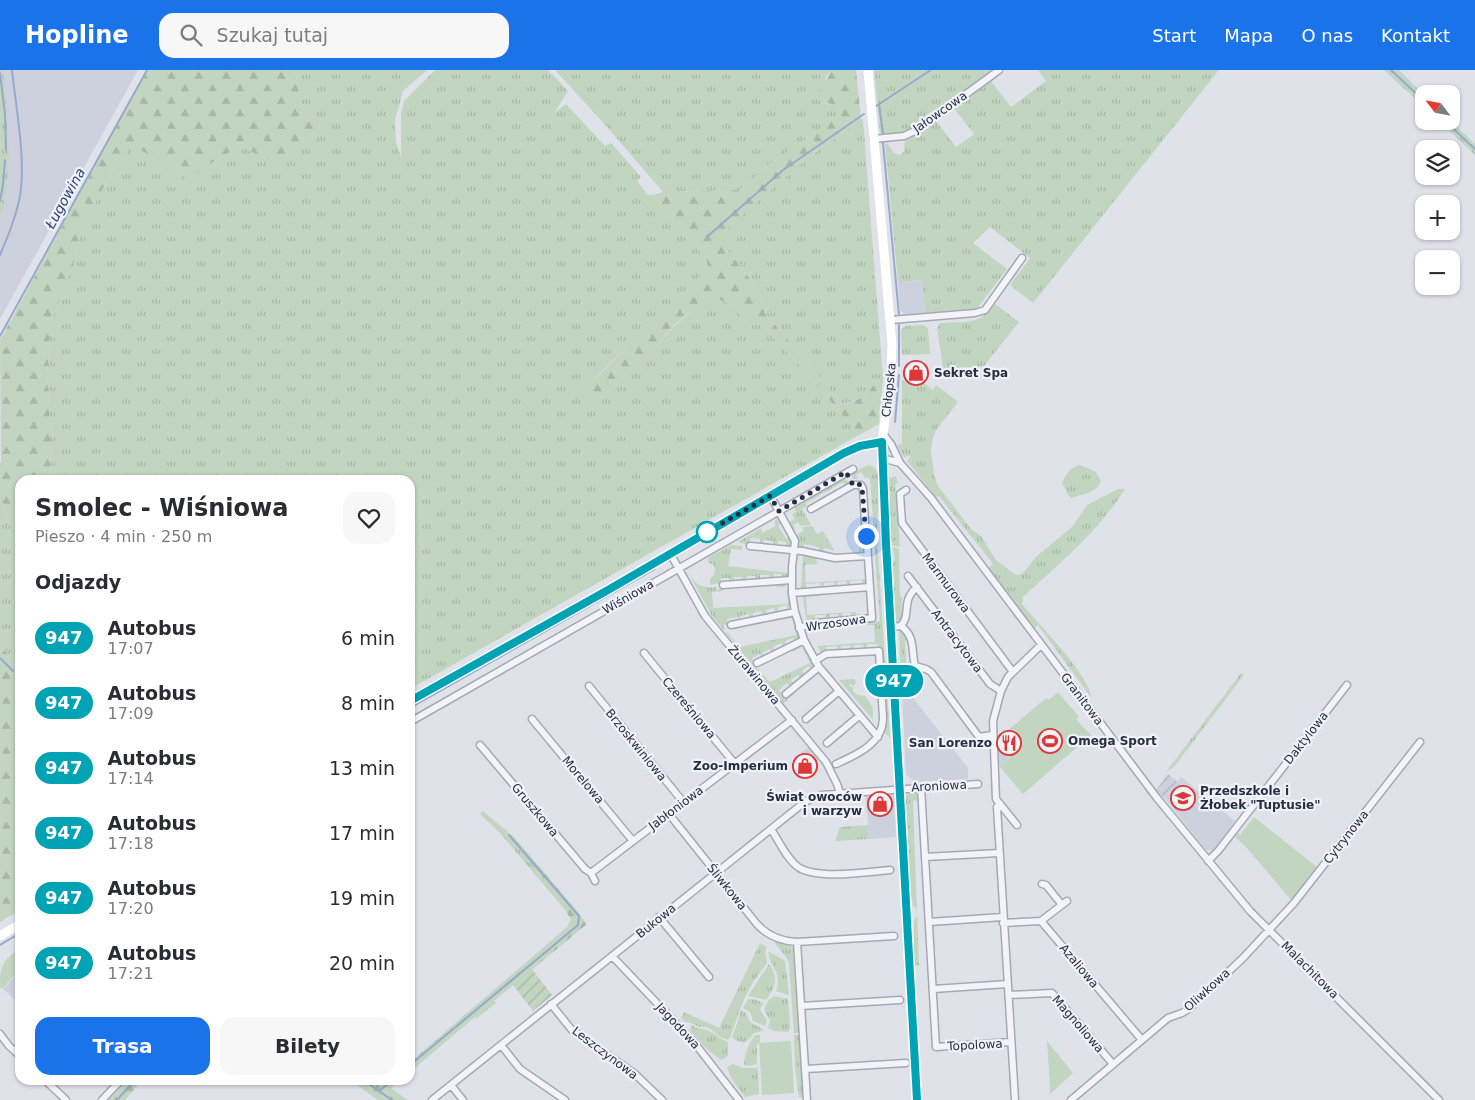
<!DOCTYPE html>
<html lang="pl">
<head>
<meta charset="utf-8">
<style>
  :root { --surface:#fff; --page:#f7f7f7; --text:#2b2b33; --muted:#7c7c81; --accent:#1a73e8 }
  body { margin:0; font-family:"DejaVu Sans",sans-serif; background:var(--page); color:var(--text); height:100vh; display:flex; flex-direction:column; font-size:19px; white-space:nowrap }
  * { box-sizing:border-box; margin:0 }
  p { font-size:16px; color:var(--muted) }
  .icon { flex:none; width:28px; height:28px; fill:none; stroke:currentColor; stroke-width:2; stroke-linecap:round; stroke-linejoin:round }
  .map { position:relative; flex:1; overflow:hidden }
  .panel { position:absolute; left:15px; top:405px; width:400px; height:610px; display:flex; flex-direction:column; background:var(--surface); border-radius:15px; box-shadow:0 1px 4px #0004 }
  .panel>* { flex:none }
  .badge { padding:0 10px; border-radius:16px; font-size:18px; line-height:32px }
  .needle { width:32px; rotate:302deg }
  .controls { position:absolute; left:1415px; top:15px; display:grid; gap:10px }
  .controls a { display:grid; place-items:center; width:45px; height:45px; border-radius:10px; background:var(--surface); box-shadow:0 1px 4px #0004; font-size:25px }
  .you { position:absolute; width:25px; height:25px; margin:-12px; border:4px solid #fff; border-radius:50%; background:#1a73e8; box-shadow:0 0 0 8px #1a73e833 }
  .map>.badge { position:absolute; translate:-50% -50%; box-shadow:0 0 0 2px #fff }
  h2 { padding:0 20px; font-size:19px; line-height:45px }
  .round { display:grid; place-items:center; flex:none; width:52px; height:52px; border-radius:15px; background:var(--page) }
  .summary { display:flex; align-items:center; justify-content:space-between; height:85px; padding:0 20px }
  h1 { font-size:24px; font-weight:600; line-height:38px }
  .cta { display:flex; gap:10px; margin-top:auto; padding:10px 20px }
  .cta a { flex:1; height:58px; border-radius:15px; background:var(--accent); color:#fff; font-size:20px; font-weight:600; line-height:58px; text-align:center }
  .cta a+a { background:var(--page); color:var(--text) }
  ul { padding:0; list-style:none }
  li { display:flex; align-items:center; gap:15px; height:65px; padding:0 20px }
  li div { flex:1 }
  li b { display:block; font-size:19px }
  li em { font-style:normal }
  li .badge { min-width:55px; font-weight:700; text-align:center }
  header { display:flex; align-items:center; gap:30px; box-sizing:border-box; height:70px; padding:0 25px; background:var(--accent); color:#fff }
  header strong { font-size:24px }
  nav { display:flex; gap:28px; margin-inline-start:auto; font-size:18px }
  .search { width:350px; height:45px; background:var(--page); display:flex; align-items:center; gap:12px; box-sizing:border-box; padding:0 18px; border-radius:15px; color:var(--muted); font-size:19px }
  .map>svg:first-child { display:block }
</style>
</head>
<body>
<header>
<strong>Hopline</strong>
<div class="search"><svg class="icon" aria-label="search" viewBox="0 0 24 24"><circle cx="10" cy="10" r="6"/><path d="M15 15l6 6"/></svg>Szukaj tutaj</div>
<nav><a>Start</a><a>Mapa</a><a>O nas</a><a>Kontakt</a></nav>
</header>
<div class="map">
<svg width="1475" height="1030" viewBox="0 0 1475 1030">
  <defs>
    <pattern id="industrial-furrows" width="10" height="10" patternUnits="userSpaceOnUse" patternTransform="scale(1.25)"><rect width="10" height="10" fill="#cdd1dd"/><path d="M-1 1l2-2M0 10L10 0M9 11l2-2" fill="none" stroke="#b0b4bf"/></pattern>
    <pattern id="grass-tufts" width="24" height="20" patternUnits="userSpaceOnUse" patternTransform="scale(1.25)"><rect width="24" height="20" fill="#c2d5c0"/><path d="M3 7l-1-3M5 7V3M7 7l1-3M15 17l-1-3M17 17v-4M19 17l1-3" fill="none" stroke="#a7b7a6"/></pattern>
    <pattern id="forest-firs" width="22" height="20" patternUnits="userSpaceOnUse" patternTransform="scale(1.25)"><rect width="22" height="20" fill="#c2d5c0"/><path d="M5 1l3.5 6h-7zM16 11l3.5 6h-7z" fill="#a7b7a6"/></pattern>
    <pattern id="garden-furrows" width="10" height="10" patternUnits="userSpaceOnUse" patternTransform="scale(1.25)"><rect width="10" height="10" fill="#c2d5c0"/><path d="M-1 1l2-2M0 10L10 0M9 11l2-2" fill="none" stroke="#a7b7a6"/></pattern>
  </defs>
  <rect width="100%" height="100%" fill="#e0e2ea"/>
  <path fill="#cdd1dd" d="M0 0H138L0 249Z
    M922 210 925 243 905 244 900 240 898 212Z
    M902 624H910L968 698V709L915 712 906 704Z
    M1011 666 1021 678 1000 697 998 695 997 674 1003 668 1005 671Z
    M809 677 819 689 804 701 794 689Z
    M1181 707 1235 751 1213 780H1206L1165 729Z
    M894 725 896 767 869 769 866 727Z
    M20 900V935L3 919Z"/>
  <path fill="url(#industrial-furrows)" d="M1168 704 1178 712 1165 729 1156 720Z"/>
  <path fill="url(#grass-tufts)" d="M0 0H3C8 49 14 100 0 149Z
    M295 0H427L403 21 395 50 396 72 401 87V44L404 31 435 0H548L568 21 554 43 566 34 605 76 611 73 641 107 637 111 648 125H653L674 154 703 184 709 197 671 236 600 303 582 324 594 334 650 283 674 256 698 236 717 229 731 234 744 251 763 256 814 311 859 365 410 619V410H50L51 367 47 305 51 252 73 196 83 155 113 100 133 74 189 110 213 92 241 76 267 90H285L323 54 302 38Z
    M555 0H832L826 7 825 33 834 36H844L831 52 764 98 740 120 663 122 608 58Z
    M874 0H991L981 11 919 56 907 63 883 64 880 63Z
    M1038 0H1219L1033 233 1010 215 1030 188 990 157 973 173 1007 199 979 236 974 239 925 243 922 210 898 212 885 74 887 73 894 83 900 85 904 82 905 68 934 51 937 52 956 77 974 64 953 37 990 10 1011 37 1046 11Z
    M1384 0H1399L1424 25V37Z
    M861 49 863 50 883 308H877C869 327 861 329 842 334L764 242V231L749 208 717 167 803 92Z
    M1439 51H1451L1475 74V85Z
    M995 234 1019 252 984 296 943 299 937 257 941 253C966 251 979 256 995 234Z
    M923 255 928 258 930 284 902 285 901 260 905 256Z
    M902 310 923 312 933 320 936 315 958 332 936 360 933 367 931 380 934 404 938 416 971 459 981 466 996 490 1016 505 1022 504 1037 486 1072 457 1087 435 1118 419H1125C1099 461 1059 494 1023 527L1022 534C1039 555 1089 604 1092 629L1038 555 1034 559 988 498 993 494 939 426 936 427 907 391 911 387 909 385 904 388 897 375 902 374Z
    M869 395 875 398 879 406 877 466 874 465 870 408H865L861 402 856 405 858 409H854L852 407 853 402Z
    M1080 395 1096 402 1101 411C1097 423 1083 424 1071 428L1067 423 1062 413C1066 404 1070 397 1080 395Z
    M896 406 898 412 895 415 900 477 891 475 887 409Z
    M843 409 847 410 848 412 846 416 843 412 806 433 807 436 802 439 811 455 800 456 798 452 793 455 795 459 793 460 789 452 795 449 792 444 796 442 794 437Z
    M0 426 3 427C3 442 5 447 20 452V602L13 588 0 577Z
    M778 448 782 453 778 456 786 469 790 467 792 472 791 476 786 477V472L778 471 777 476H773V471L764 470 763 475 760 474V469L751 468 748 475 738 472 761 458 762 463 775 456V450Z
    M812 456 817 464 823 461 834 480 832 481V480L824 478 823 483 819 482V477L804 474 803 479H800L796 465 804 461 802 457Z
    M863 465 864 470 874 467 877 468 890 668 884 662 887 653 881 579 878 578V574H867V579H864L863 575H854V580H851L850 575 841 576V581H838L837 576 826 577V582L822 583 817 576 875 572 874 555H863L862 552 880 551 874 470 863 472 864 480 859 484 858 468Z
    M731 475 742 476V480L731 479 728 496 788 503 787 507 783 509 782 504H774V509L769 510V505H760V510L756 511V506H747V511H743L742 507H734V512H730L729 508H721V513L710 515V508L714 505 715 499 713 494 708 493V488Z
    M892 477 899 479 900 526 902 527 901 550 897 552 894 551 892 490 895 489Z
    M803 484 816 487 817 494 805 495 806 513 866 509V513L863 515 862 510 850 511V516H847L846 511 837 512V517H834V512L824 513V518H821L820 513 806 514V519H801Z
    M686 499C694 513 699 519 717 517V520L723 518V521L712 522 713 538 788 534 787 517H776V514C780 514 784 513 787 517L790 535 788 540 787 535 778 537 779 542 775 543 774 538 766 540 767 545 763 546 761 541 753 543 754 548 750 549 749 544 740 546 741 551H739L738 547 727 549 728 554 723 555 725 562H727L740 577 796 565 792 548 782 550 781 547 788 546 792 547V548L799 567 795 572 793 568 785 571 787 576 784 577 781 573 773 577 775 581 772 583 770 579 762 583 764 587 762 588 760 584 752 588 757 598 770 612 810 593 802 577 793 582 792 579 799 576 803 577 814 597 812 600 808 596 802 601 805 605 801 608 798 605 791 610 794 614 791 617 787 613 779 620 786 628 793 621 795 623 784 633 712 546Z
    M819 523V526L806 527 807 545 868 541 856 542V547L852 548 851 543H843V548L839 549 838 544H830V549L826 550 825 545H815V551L807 552 802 524Z
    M899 559 904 562 907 570 905 571 907 609 901 614Z
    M1241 603 1244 605 1174 697 1166 702Z
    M854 609 856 612 854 616 850 614 849 616 853 617V621L857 625 865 626 873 638V650L839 610Z
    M917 722 919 730 913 731 919 895 914 896V850L917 846 916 838 913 836 910 821 904 728 908 723Z
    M483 741 515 768 573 836 566 841 499 762 480 744Z
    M868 755 869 769 835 771 840 757Z
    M774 871 789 875 793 878 799 963H794L789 893C786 884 778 879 774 871Z
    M760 873 767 877 765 882 767 893 753 912 743 932 729 970 722 968 707 957C694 958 695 952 685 952L681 948 684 942 719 958Z
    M768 881 785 891 789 925 776 921C783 902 770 898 768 881Z
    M769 894C779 907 775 918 766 930L748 926Z
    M774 926 788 929 790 952 789 962 774 961 768 958 770 950C761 939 764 934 774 926Z
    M748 929H754L764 933 760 939 767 951 765 956 753 951 750 942 743 938Z
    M741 940 746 943 750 952 763 959 762 961 754 963 745 973 735 970 732 967 737 954Z
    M692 955C698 960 702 958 709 961 716 964 720 969 728 972V986L722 990C712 985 696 969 690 959Z
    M755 965H760V972L757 974V994L750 996 744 995C744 985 749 973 755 965Z
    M794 965H800L804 1028 799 1027 795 999Z
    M732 994 743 998H758L759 1024 745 1027 733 1011 727 998Z"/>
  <path fill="url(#forest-firs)" d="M147 0H295L302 38 323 54 285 90H267L241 76 213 92 189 110 133 75 113 100 83 155 73 196 51 252 47 305 51 367 50 410H20V452C5 447 3 442 3 427L0 426V393L1 392 0 270Z
    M832 0H856L861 49 803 92 718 167 749 208 764 231V242L842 334C861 330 869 326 877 308H883L879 354 859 365 814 311 763 256 744 251 731 234 717 229 698 236 674 255 650 283 594 334 581 324 586 318 709 197 703 184 674 154 653 125 663 122 740 120 764 98 831 52 843 37 837 35 831 40 830 34 818 30 819 23Z
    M0 577 13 588 20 602V840L0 852Z
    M573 836 587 854 494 931 496 933 477 948 475 947 410 1002V992L567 857 571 850 566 841Z
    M127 1010H142L125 1030H109Z
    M350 1010H400L391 1018 408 1030H378Z"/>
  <path fill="#c2d5c0" d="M1058 622 1079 647 1076 649 1091 665 1023 724 1000 697 1021 678 1007 661 1046 628 1049 630Z
    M1254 747 1317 797 1291 830 1246 777 1235 767 1238 763 1240 765Z
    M20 879V899L2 919 0 917C0 896 2 890 20 879Z
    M791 971 794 1023 762 1025 759 973Z
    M1047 971 1073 1003 1050 1024V1016Z"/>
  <path fill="url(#garden-furrows)" d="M532 899 552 925 533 941 513 915Z"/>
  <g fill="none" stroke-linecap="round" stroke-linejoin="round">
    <path stroke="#97aace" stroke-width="2" d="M1391 0 1424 31
      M0 3 5 44 6 80
      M879 34 883 64
      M876 36 931 0
      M1445 51 1475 79
      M883 73 899 245
      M0 131 3 115 5 90
      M708 166 783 100 864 44
      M0 185C8 166 16 147 20 126 26 89 16 38 12 0
      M0 266 147 0
      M899 296V255
      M895 352 899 305
      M0 588 13 601
      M410 638 655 499
      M0 875 20 863
      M410 995 578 855 579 846 509 765
      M363 1010 392 1030
      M379 1021 393 1010
      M117 1030 135 1010"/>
    <defs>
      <path id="street" d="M874 69 904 66 917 60 999 0
        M891 250 975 243 985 240 1022 188
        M884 365 891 374 900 393 931 428 1157 728 1250 841 1439 1030
        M882 388 900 393
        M906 420 900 424 902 453 1013 602
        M770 425 795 471 792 497V523L795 542 804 570 819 597 878 667
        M811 439 853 415H861L863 419 866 467
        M750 476 802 481 835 488 867 486
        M670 483 705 546 826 692 837 714 840 723
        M908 506 990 614 1001 621
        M723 515 791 510
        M792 523 870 517
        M731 555 795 542
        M901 556C912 543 900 532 917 517
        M891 557 901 556C916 567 911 581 915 596L926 599 931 602 979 667 992 665
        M799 558 815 553 872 548 867 473
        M644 583 735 694
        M815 591 826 584 879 581 883 648C883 674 856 685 836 694
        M757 593 804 570
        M589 616 684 733
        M786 624 819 597
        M532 649 633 771
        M806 649 839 621
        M410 652 853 399
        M827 673 859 646
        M480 675 585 799 591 803
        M921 717 936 977 1011 972
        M997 737 1015 1030
        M669 744 756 853C767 866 780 871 797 872L894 866
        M1017 755 996 729 993 651 1001 621 1008 607 1041 575
        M771 759C779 771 786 788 798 797 817 810 867 802 890 800
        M925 787 999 783
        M1208 791 1218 781 1347 615
        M595 811 591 803 792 650
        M1042 814 1046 815 1062 835
        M659 847 709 907
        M1041 851 1067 831
        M929 852 1003 847
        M1003 853 1041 851 1142 970
        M797 872 807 1030
        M612 886 693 971 739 1030
        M933 919 1008 914
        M1009 925 1052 923 1113 994
        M551 934 571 959 635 1004 662 1030
        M801 936 900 930
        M0 964 9 976 20 986
        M501 975 520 999 565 1030
        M806 999 906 993
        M45 1010 66 1030
        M451 1015 463 1030
        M102 1030 121 1010
        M432 1030 806 731 822 725 978 714
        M1071 1030 1168 948 1182 943 1190 938 1243 888 1294 833 1420 672"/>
    </defs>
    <use href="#street" stroke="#a5a8b5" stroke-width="9"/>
    <use href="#street" stroke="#f3f4f8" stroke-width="6"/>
    <path stroke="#fff" stroke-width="9" d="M868 0 892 274 891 305 882 372V388L917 1030
      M410 631 608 519 844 383 860 376 882 372
      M0 866 20 854"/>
  </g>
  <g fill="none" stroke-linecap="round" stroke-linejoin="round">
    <defs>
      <path id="line" d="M410 631 608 520 844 383 860 376 882 372 886 473 917 1030"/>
    </defs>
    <use href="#line" stroke="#fff" stroke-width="11"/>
    <use href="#line" stroke="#00a3b4" stroke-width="8"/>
    <path stroke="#272d43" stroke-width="5" stroke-dasharray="0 9" d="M707 462 770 426 779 441 846 402 853 415 859 414 862 417 866 466"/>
  </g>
  <defs>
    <symbol id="shop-ring" viewBox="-11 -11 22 22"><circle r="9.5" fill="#eff2f7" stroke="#dc3838" stroke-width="1.5"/><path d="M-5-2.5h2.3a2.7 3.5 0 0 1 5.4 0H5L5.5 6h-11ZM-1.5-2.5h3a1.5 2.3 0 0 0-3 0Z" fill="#dc3838"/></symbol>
    <symbol id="stadium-ring" viewBox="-11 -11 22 22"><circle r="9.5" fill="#eff2f7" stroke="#dc3838" stroke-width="1.5"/><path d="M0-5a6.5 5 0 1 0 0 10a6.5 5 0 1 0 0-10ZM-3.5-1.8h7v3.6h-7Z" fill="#dc3838"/></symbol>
    <symbol id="restaurant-ring" viewBox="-11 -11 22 22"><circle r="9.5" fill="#eff2f7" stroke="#dc3838" stroke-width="1.5"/><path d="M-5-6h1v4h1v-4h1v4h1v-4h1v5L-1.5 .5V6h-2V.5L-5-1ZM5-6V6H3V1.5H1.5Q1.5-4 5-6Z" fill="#dc3838"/></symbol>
    <symbol id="school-ring" viewBox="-11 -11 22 22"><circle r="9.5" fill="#eff2f7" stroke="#dc3838" stroke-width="1.5"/><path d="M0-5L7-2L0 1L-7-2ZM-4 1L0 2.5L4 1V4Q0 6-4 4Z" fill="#dc3838"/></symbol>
  </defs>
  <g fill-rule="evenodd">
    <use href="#shop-ring" x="902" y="289" width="28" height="28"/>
    <use href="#stadium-ring" x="1036" y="657" width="28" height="28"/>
    <use href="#restaurant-ring" x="995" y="659" width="28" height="28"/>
    <use href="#shop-ring" x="791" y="682" width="28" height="28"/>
    <use href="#school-ring" x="1169" y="714" width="28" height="28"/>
    <use href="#shop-ring" x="866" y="720" width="28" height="28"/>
  </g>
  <circle fill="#fff" stroke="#00a3b4" stroke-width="2.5" cx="707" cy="462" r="10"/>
  <g text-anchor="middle" stroke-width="4.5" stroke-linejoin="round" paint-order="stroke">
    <g font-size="12" fill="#272d43" stroke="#eff2f7">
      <text transform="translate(940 42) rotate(-35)" y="4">Jałowcowa</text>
      <text transform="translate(889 320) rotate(-84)" y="4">Chłopska</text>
      <text transform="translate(946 513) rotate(53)" y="4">Marmurowa</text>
      <text transform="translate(628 527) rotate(-30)" y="4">Wiśniowa</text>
      <text transform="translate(836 553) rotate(-8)" y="4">Wrzosowa</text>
      <text transform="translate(957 571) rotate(53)" y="4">Antracytowa</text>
      <text transform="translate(754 605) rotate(50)" y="4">Żurawinowa</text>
      <text transform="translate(1082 629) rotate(53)" y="4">Granitowa</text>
      <text transform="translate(689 638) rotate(50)" y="4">Czereśniowa</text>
      <text transform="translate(1306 668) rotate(-52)" y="4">Daktylowa</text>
      <text transform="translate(636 675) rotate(51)" y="4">Brzoskwiniowa</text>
      <text transform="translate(583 710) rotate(50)" y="4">Morelowa</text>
      <text transform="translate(939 716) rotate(-3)" y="4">Aroniowa</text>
      <text transform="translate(676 738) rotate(-37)" y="4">Jabłoniowa</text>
      <text transform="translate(535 740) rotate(50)" y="4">Gruszkowa</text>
      <text transform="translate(1346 767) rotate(-52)" y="4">Cytrynowa</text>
      <text transform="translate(727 817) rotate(51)" y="4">Śliwkowa</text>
      <text transform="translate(656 851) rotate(-39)" y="4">Bukowa</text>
      <text transform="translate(1079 896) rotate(50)" y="4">Azaliowa</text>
      <text transform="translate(1310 900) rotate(45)" y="4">Malachitowa</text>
      <text transform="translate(1207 920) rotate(-42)" y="4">Oliwkowa</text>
      <text transform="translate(1078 954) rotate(49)" y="4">Magnoliowa</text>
      <text transform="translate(678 956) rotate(47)" y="4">Jagodowa</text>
      <text transform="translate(975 975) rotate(-3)" y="4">Topolowa</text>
      <text transform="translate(605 983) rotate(37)" y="4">Leszczynowa</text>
    </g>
    <g font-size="12" font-weight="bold" fill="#272d43" stroke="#eff2f7" text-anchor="start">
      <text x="934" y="307">Sekret Spa</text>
      <text x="1068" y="675">Omega Sport</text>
      <text x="992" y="677" text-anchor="end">San Lorenzo</text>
      <text x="788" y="700" text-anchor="end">Zoo-Imperium</text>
      <text x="1200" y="725">Przedszkole i<tspan x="1200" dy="14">Żłobek "Tuptusie"</tspan></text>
      <text x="862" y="731" text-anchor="end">Świat owoców<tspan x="862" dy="14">i warzyw</tspan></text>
    </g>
    <g font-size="14" font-style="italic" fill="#2c447c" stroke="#eff2f7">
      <text transform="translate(65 128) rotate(-61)" y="5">Ługowina</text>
    </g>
  </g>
</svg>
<div class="controls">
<a><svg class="needle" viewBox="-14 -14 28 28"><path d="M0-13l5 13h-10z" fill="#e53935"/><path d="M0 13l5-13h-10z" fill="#7c7c81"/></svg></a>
<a><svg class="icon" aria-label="layers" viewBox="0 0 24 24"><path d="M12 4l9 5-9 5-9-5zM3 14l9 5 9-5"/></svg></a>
<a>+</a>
<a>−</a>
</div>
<div class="you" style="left:866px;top:466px"></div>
<b class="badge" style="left:894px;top:611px;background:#00a3b4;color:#fff">947</b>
<section class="panel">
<div class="summary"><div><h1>Smolec - Wiśniowa</h1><p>Pieszo · 4 min · 250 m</p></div><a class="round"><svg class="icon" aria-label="heart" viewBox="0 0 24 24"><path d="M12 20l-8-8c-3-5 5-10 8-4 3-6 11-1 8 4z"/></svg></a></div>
<h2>Odjazdy</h2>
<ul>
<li><span class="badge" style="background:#00a3b4;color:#fff">947</span><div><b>Autobus</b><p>17:07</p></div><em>6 min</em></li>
<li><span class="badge" style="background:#00a3b4;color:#fff">947</span><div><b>Autobus</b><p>17:09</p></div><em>8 min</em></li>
<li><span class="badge" style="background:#00a3b4;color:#fff">947</span><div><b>Autobus</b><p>17:14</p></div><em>13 min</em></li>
<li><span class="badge" style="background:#00a3b4;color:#fff">947</span><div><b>Autobus</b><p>17:18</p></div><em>17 min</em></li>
<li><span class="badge" style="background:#00a3b4;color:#fff">947</span><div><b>Autobus</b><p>17:20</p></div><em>19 min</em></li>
<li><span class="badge" style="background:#00a3b4;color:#fff">947</span><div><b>Autobus</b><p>17:21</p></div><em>20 min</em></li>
</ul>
<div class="cta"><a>Trasa</a><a>Bilety</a></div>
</section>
</div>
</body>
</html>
